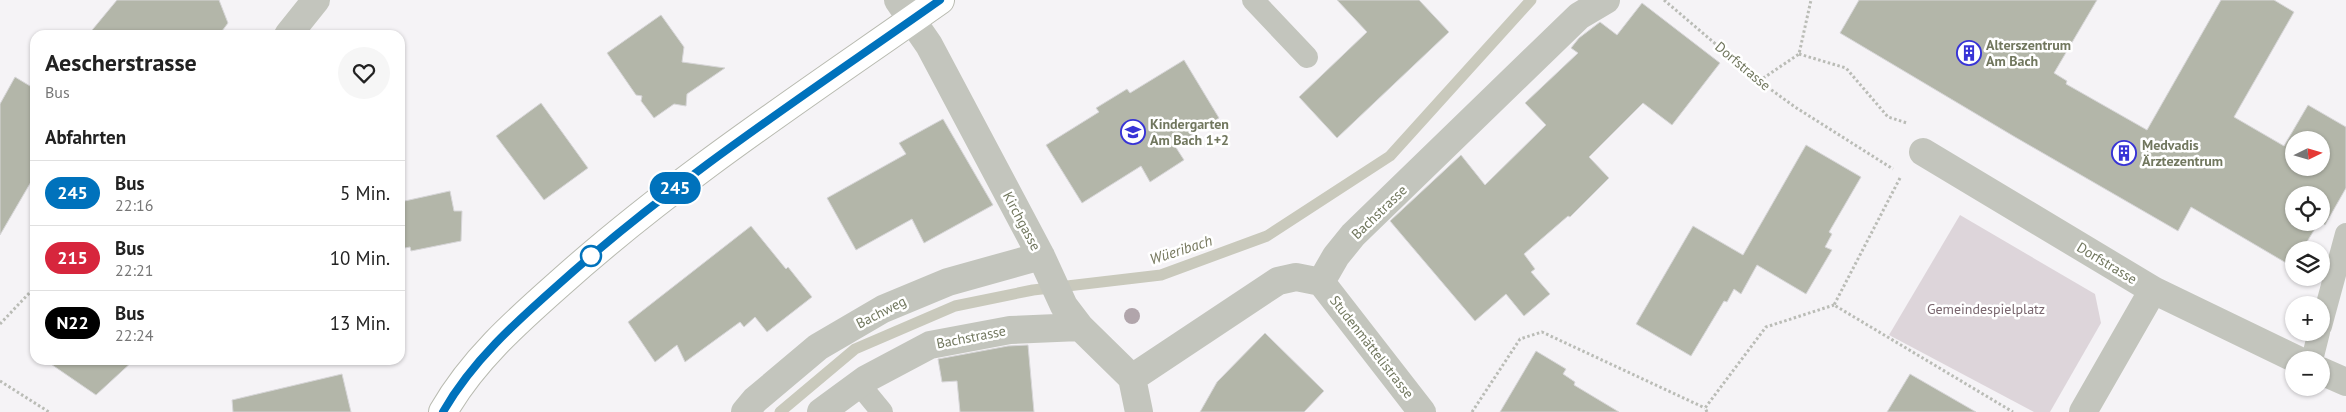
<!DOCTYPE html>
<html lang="de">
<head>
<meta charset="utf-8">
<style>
  :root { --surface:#fff; --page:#f6f6f6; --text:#222; --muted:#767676; --line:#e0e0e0 }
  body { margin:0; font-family:"PT Sans",sans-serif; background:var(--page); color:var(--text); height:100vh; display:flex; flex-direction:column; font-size:19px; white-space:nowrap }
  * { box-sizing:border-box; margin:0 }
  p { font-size:16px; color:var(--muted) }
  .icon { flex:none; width:28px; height:28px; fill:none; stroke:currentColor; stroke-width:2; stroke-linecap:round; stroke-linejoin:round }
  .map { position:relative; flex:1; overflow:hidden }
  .drawer { position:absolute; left:30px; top:30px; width:375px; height:335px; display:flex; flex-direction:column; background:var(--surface); border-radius:15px; box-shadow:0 1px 4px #0004 }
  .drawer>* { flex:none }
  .badge { padding:0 10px; border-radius:16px; font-size:18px; line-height:32px }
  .needle { width:32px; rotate:85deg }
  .tools { position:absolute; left:2285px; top:131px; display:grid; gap:10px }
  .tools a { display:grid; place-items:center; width:45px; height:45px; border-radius:50%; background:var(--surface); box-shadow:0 1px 4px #0004; font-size:25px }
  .map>.badge { position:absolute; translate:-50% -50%; box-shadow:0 0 0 2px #fff }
  h2 { padding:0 15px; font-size:19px; line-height:45px }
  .round { display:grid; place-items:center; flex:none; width:52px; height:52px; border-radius:26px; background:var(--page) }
  .overview { display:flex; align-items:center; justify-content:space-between; height:85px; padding:0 15px }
  h1 { font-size:24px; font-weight:600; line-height:38px }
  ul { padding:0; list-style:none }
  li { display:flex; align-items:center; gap:15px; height:65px; padding:0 15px; border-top:1px solid var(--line) }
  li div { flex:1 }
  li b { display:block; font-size:19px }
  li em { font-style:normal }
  li .badge { min-width:55px; font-weight:700; text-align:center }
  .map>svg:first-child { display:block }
</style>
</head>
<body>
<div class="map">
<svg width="2346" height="412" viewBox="0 0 2346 412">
  <rect width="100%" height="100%" fill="#f5f3f6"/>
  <path fill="#ddd5da" d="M1960 215 2095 294 2101 323 2050 412H2034L1889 335Z"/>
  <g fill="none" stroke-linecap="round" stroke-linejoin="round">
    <path stroke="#c9c9bc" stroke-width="11" d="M780 412 855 349 955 306 1033 290 1161 275 1267 236 1390 156 1531 0"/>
  </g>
  <path fill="#b3b6a9" stroke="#d7d6d8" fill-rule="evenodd" d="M117 0H219L228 23 219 35H88Z
    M1337 0H1419L1449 32 1337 138 1299 97 1367 32Z
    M1859 0H2097L2054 73 2067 81 2066 84 2147 130 2221 0H2274L2294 12 2234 117 2284 146 2308 105 2346 127V188L2325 225 2321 222V195H2294V222H2319L2302 250H2294L2293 267 2191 207 2178 231 2015 137 1840 33ZM2294 140H2321V168H2294Z
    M1642 3 1720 63 1672 125 1643 103 1589 157 1609 178 1570 217 1568 216 1524 254 1535 269 1531 272 1550 294 1524 316 1506 294 1475 321 1390 221 1461 155 1485 185 1546 125 1525 103 1578 53 1571 48 1579 38 1600 22 1617 35Z
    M661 15 684 47 682 62 725 68 687 94 686 106 674 104 654 118 641 101 642 96 636 95 607 53Z
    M1184 60 1219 118 1175 146 1184 160 1150 182 1141 166 1082 203 1046 145 1099 112 1096 108 1127 89 1130 93Z
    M15 77 35 89V175L0 235V104Z
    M541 103 588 168 544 200 496 136Z
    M943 119 993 205 924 243 912 219 856 250 827 198 906 154 899 143Z
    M1806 145 1861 177 1829 232 1832 234 1825 247 1832 250 1806 294 1757 265 1741 294 1734 289 1727 302 1724 301 1691 356 1636 324 1693 226 1743 255Z
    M450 191 454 211H462L461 241 411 251 410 247 400 249V202Z
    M751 226 786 269 788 267 812 297 767 332 755 317 744 327 740 322 685 362 677 345 655 362 628 322Z
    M1265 333 1324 391 1304 412H1200L1217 382Z
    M1028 345 1034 412H960L957 381 942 382 938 359 1008 346Z
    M1536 351 1566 369 1563 374 1575 382 1574 385 1619 412H1500Z
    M45 360H134L96 395Z
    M342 374 351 412H233L232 400Z
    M1910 374 1976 412H1887Z"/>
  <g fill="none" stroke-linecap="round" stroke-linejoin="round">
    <defs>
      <path id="secondary" d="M443 412C472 361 516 322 559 284 677 178 811 91 940 0"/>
    </defs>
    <use href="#secondary" stroke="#b8bab0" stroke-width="30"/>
    <path stroke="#babcb6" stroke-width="3" stroke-dasharray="2.5 2.5" stroke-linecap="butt" d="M1664 0 1759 81 1795 107 1893 169
      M1799 54 1846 68 1888 117 1907 123
      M1759 81 1799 54 1811 0
      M1900 178 1834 305 2013 412
      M0 324 35 287
      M0 381 49 412
      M1472 412 1520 339 1542 332 1705 408
      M1707 412 1705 408 1766 327 1834 305"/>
    <path stroke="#c3c5bd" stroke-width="22" d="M1253 0 1307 57
      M2321 326 2346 234
      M2312 360 2319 332
      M859 384 882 412"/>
    <path stroke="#c3c5bd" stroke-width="28" d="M898 0 929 45 1041 256 1064 306 1080 327 1132 378 1139 412
      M288 35 316 0
      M1923 152 2153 290 2298 360
      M1321 282 1336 256 1353 235 1579 16 1606 0
      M1321 282 1422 412
      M2321 371 2346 382
      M1132 378 1278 281 1296 277 1321 282
      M745 412 755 400 818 347 883 309 948 282 1041 256
      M821 412 866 379 930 345 1010 330 1080 327
      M2083 412 2153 290"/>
    <use href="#secondary" stroke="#fff" stroke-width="28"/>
  </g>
  <circle fill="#b1a5ab" cx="1132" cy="316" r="8"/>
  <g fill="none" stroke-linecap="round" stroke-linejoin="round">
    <defs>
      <path id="line" d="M443 412C472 361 516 322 559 284 677 178 811 91 940 0"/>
    </defs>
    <use href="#line" stroke="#fff" stroke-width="11"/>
    <use href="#line" stroke="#0072bc" stroke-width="8"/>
  </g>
  <defs>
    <symbol id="building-ring" viewBox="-11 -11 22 22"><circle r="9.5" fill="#fff" stroke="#3733d6" stroke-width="1.5"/><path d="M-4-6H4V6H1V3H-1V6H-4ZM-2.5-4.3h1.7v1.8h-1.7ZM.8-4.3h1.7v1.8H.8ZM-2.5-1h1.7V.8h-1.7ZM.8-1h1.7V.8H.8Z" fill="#3733d6"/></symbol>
    <symbol id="school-ring" viewBox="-11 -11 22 22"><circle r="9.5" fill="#fff" stroke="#3733d6" stroke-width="1.5"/><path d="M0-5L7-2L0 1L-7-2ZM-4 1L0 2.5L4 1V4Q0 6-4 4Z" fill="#3733d6"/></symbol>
  </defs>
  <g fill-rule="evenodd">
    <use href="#building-ring" x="1955" y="39" width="28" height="28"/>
    <use href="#school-ring" x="1119" y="118" width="28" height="28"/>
    <use href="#building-ring" x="2110" y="139" width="28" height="28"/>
  </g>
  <circle fill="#fff" stroke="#0072bc" stroke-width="2.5" cx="591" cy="256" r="10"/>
  <g text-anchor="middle" stroke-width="5" stroke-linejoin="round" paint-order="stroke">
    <g font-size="14" font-weight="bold" fill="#71775e" stroke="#fff" text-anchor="start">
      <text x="1986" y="50">Alterszentrum<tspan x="1986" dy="16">Am Bach</tspan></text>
      <text x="1150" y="129">Kindergarten<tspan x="1150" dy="16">Am Bach 1+2</tspan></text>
      <text x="2142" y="150">Medvadis<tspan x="2142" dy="16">Ärztezentrum</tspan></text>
    </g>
    <g font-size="14" fill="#71775e" stroke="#fff">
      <text transform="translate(1743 66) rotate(40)" y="5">Dorfstrasse</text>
      <text transform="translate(1379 212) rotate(-44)" y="5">Bachstrasse</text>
      <text transform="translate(1022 221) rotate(62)" y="5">Kirchgasse</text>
      <text transform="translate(2107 263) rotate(31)" y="5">Dorfstrasse</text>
      <text transform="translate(881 312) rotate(-27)" y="5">Bachweg</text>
      <text transform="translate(971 337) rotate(-11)" y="5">Bachstrasse</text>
      <text transform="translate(1372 347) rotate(52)" y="5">Studenmättelistrasse</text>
    </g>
    <g font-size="14" fill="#79666e" stroke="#fff">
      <text x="1986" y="314">Gemeindespielplatz</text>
    </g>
    <g font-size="15" font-style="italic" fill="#76785e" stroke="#fff">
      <text transform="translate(1181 250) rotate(-18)" y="5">Wüeribach</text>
    </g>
  </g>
</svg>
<div class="tools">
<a><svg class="needle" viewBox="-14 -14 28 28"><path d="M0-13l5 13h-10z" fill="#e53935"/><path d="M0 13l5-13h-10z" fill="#767676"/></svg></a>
<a><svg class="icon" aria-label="locate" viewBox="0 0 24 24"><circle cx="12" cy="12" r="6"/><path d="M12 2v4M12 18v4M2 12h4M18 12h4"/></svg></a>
<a><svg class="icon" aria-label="layers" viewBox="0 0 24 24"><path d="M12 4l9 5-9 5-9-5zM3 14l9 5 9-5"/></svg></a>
<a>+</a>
<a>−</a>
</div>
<b class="badge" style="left:675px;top:188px;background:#0072bc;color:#fff">245</b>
<section class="drawer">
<div class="overview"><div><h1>Aescherstrasse</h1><p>Bus</p></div><a class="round"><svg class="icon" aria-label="heart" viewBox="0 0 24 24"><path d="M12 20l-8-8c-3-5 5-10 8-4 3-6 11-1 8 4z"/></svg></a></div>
<h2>Abfahrten</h2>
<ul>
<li><span class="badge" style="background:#0072bc;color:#fff">245</span><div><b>Bus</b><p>22:16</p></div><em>5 Min.</em></li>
<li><span class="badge" style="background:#d7263d;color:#fff">215</span><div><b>Bus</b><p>22:21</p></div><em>10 Min.</em></li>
<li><span class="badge" style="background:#000;color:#fff">N22</span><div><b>Bus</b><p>22:24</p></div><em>13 Min.</em></li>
</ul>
</section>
</div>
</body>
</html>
